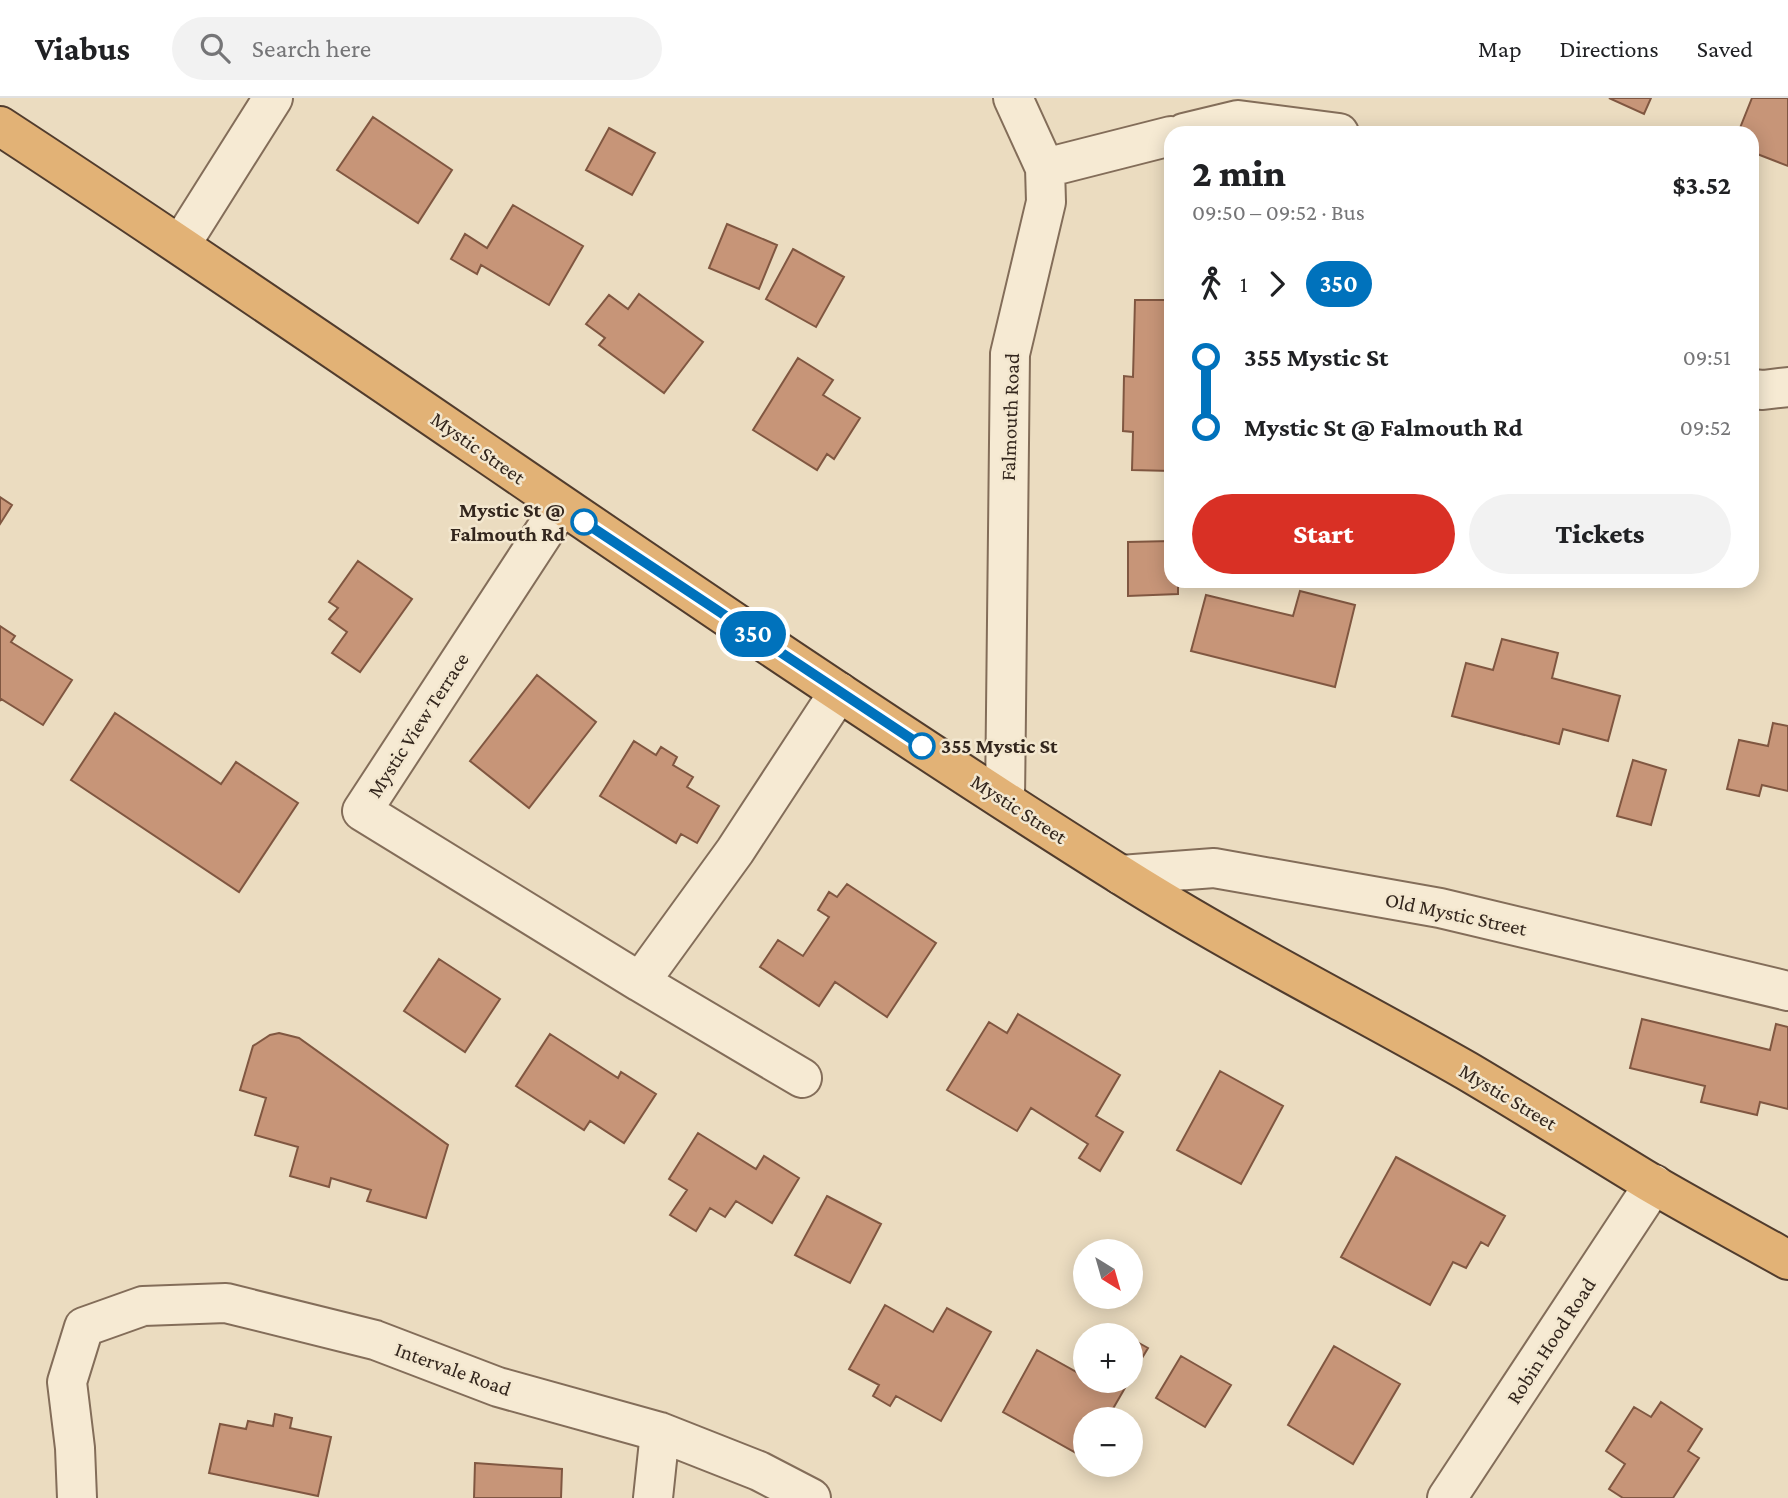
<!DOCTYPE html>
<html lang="en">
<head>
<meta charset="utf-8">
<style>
  :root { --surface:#fff; --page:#f2f2f2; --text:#202124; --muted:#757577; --line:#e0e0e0; --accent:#d93025 }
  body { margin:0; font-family:"Crimson Pro",serif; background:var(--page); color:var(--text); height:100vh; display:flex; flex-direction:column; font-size:26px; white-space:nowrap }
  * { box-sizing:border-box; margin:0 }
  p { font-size:23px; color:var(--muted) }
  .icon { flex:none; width:38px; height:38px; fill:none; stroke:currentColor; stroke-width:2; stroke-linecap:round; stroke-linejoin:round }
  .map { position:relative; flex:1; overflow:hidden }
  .side { position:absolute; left:1164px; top:28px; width:595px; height:462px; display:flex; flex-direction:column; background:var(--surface); border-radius:21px; box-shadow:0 4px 18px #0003 }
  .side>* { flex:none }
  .badge { padding:0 14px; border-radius:23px; font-size:24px; line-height:46px }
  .needle { width:46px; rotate:143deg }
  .controls { position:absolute; left:1073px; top:1141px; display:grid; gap:14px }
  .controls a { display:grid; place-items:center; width:70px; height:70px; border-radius:50%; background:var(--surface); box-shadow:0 4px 18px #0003; font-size:35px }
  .map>.badge { position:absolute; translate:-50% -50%; box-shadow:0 0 0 4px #fff }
  .legs { display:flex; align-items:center; gap:10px; height:77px; padding:0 28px; font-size:23px }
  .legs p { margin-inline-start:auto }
  .overview { display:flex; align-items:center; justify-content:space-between; height:119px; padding:0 28px }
  h1 { font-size:38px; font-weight:800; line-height:52px }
  .cta { display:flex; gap:14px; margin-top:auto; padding:14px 28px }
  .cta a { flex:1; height:80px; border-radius:42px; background:var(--accent); color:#fff; font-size:28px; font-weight:800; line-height:80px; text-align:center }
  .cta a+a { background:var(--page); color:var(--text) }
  ul { padding:0 28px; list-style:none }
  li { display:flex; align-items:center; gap:24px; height:70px; font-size:26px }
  li i { display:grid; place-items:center; width:10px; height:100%; margin:0 9px; background:currentColor }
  li i::after { content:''; width:18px; height:18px; margin:-9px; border:5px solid; border-radius:50%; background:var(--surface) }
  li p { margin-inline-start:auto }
  li:first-child i { background:linear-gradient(#0000 50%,currentColor 0) }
  li:last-child i { background:linear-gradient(currentColor 50%,#0000 0) }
  header { display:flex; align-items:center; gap:42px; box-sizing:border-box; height:98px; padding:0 35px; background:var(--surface); border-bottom:2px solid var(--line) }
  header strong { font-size:33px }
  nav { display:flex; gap:38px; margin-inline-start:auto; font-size:24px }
  .search { width:490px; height:63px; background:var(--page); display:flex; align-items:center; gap:18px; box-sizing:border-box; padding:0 24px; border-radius:38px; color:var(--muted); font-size:26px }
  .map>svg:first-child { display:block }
</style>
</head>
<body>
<header>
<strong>Viabus</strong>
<div class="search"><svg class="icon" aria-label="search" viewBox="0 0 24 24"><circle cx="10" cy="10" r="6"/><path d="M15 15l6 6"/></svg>Search here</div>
<nav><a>Map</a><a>Directions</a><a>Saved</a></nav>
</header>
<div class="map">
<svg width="1788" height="1400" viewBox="0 0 1788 1400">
  <rect width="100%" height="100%" fill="#ebdcc0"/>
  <path fill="#c79578" stroke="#805741" stroke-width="2" d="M1609 0H1651L1644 16Z
    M1752 0H1788V68L1752 54V35H1738Z
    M373 19 452 72 418 125 337 72Z
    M609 30 655 55 632 97 586 72Z
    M513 107 583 148 549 207 481 167 477 176 451 161 465 136 487 150Z
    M727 126 777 147 759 191 709 170Z
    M793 151 844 179 816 229 766 201Z
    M639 196 703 244 664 295 599 247 605 240 586 226 609 197 628 211Z
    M1135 202H1171V373L1132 372 1133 334 1123 333 1124 278 1133 279Z
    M798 260 833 282 823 297 860 320 834 361 827 356 817 372 753 332Z
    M0 399 12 407 0 426Z
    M1171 443V483H1178V496L1128 498V444Z
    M358 463 412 501 360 574 332 555 347 534 329 521 338 510 329 504Z
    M1300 493 1355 507 1335 589 1191 553 1206 497 1293 518Z
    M0 528 15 538 11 544 72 582 43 627 1 601 0 603Z
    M1502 541 1558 555 1552 580 1620 598 1608 643 1563 631 1559 646 1452 618 1466 565 1493 572Z
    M537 577 596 624 529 710 470 663Z
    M115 615 221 686 236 664 298 705 239 794 71 682Z
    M1773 625 1788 628V693L1762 687 1759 698 1727 691 1739 642 1768 648Z
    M634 643 656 657 661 649 677 659 673 667 693 679 687 689 719 708 697 745 681 736 676 745 600 698Z
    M1633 662 1666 672 1651 727 1617 718Z
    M847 786 936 845 887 919 835 884 819 908 760 869 778 842 803 858 829 819 818 812 829 794 837 799Z
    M439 861 500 901 465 954 404 913Z
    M1018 916 1120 977 1096 1018 1123 1034 1100 1073 1079 1060 1088 1046 1031 1010 1017 1033 947 992 989 924 1007 935Z
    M1642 921 1770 952 1776 926 1788 929V1011L1760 1004 1757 1017 1701 1004 1705 988 1630 970Z
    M279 935 299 940 448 1047 426 1120 367 1103 371 1092 331 1080 329 1089 290 1078 298 1049 255 1037 266 1000 240 992 253 948 270 937Z
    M550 936 618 980 621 974 656 996 624 1045 590 1023 584 1032 516 988Z
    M1220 973 1283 1008 1241 1086 1177 1052Z
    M698 1035 756 1071 764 1058 799 1080 772 1125 736 1103 725 1119 710 1110 696 1133 670 1117 687 1092 669 1081Z
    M1396 1059 1505 1118 1488 1148 1481 1144 1466 1170 1453 1164 1430 1207 1341 1159Z
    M827 1098 881 1126 850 1185 795 1157Z
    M885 1207 933 1234 947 1210 991 1234 941 1323 896 1298 890 1308 873 1298 879 1287 849 1271Z
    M1109 1228 1125 1237H1104Z
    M1130 1240 1148 1250 1130 1280Z
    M1334 1248 1400 1286 1353 1366 1288 1327Z
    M1037 1252 1082 1277 1085 1271V1283H1129L1107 1321H1085V1360L1003 1314Z
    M1181 1258 1231 1287 1205 1329 1156 1300Z
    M1661 1304 1702 1331 1688 1353 1699 1360 1673 1400H1623L1609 1391 1625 1366 1606 1353 1634 1309 1651 1319Z
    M275 1316 292 1320 290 1330 331 1339 318 1398 209 1375 220 1326 246 1331 248 1323 273 1328Z
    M475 1365 562 1371 561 1400H474Z"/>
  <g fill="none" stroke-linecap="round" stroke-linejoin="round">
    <defs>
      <path id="minor" d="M1013 0 1045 70
        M1184 35 1238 22 1339 35
        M181 146 273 0
        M1752 291 1763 292 1788 289
        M561 408 362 713 640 884 735 753 839 594
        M1005 702 1010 256 1046 104 1045 70 1171 38
        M640 884 802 980
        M77 1400 75 1350 67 1284 84 1229 143 1208 226 1205 375 1242 498 1289 660 1334 759 1373 811 1400
        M653 1400 660 1334
        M1447 1400 1654 1086"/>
      <path id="tertiary" d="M1121 777 1214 770 1440 810 1788 893"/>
      <path id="trunk" d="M0 28C377 274 742 539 1124 779 1235 849 1353 908 1467 973 1528 1009 1588 1047 1649 1084 1695 1111 1742 1136 1788 1162"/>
    </defs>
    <use href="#minor" stroke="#836d59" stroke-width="42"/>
    <use href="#tertiary" stroke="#836d59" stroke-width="42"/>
    <use href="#trunk" stroke="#513c2d" stroke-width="42"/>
    <use href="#minor" stroke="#f6ead3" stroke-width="38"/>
    <use href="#tertiary" stroke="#f6ead3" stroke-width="38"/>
    <use href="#trunk" stroke="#e2b276" stroke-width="38"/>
  </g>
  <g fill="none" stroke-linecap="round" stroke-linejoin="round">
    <defs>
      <path id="line-1" d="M584 424 922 648"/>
    </defs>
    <use href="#line-1" stroke="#fff" stroke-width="16"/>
    <use href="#line-1" stroke="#0072bc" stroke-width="10"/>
  </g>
  <g fill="#fff" stroke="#0072bc" stroke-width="3.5">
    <circle cx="584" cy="424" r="12"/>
    <circle cx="922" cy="648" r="12"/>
  </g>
  <g text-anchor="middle" stroke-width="5" stroke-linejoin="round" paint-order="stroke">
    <g font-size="21" fill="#33261d" stroke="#f3e7cf">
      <text transform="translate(1010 319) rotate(-88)" y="7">Falmouth Road</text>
      <text transform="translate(478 350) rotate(35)" y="7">Mystic Street</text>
      <text transform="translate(418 627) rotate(-57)" y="7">Mystic View Terrace</text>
      <text transform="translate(1019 711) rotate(33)" y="7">Mystic Street</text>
      <text transform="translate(1456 816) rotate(12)" y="7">Old Mystic Street</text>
      <text transform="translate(1508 999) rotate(31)" y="7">Mystic Street</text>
      <text transform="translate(1551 1243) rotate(-57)" y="7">Robin Hood Road</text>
      <text transform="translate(453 1271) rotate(20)" y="7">Intervale Road</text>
    </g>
    <g font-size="21" font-weight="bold" fill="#33261d" stroke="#f3e7cf" text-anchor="end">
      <text x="565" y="419">Mystic St @<tspan x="565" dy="24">Falmouth Rd</tspan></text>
      <text x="941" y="655" text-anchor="start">355 Mystic St</text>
    </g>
  </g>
</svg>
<div class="controls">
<a><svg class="needle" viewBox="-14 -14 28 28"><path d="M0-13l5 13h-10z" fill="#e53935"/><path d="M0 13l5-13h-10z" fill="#757577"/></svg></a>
<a>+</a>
<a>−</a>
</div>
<b class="badge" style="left:753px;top:536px;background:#0072bc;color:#fff">350</b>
<section class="side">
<div class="overview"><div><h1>2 min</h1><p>09:50 – 09:52 · Bus</p></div><b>$3.52</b></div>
<div class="legs"><svg class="icon" aria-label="walk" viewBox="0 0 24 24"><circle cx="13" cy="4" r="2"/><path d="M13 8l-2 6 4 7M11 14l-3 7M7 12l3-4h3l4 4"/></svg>1<svg class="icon" aria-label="forward" viewBox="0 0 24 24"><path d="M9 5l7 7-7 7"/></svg><b class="badge" style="background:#0072bc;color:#fff">350</b></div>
<ul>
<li><i style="color:#0072bc"></i><b>355 Mystic St</b><p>09:51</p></li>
<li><i style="color:#0072bc"></i><b>Mystic St @ Falmouth Rd</b><p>09:52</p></li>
</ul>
<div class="cta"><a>Start</a><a>Tickets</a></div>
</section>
</div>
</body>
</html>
